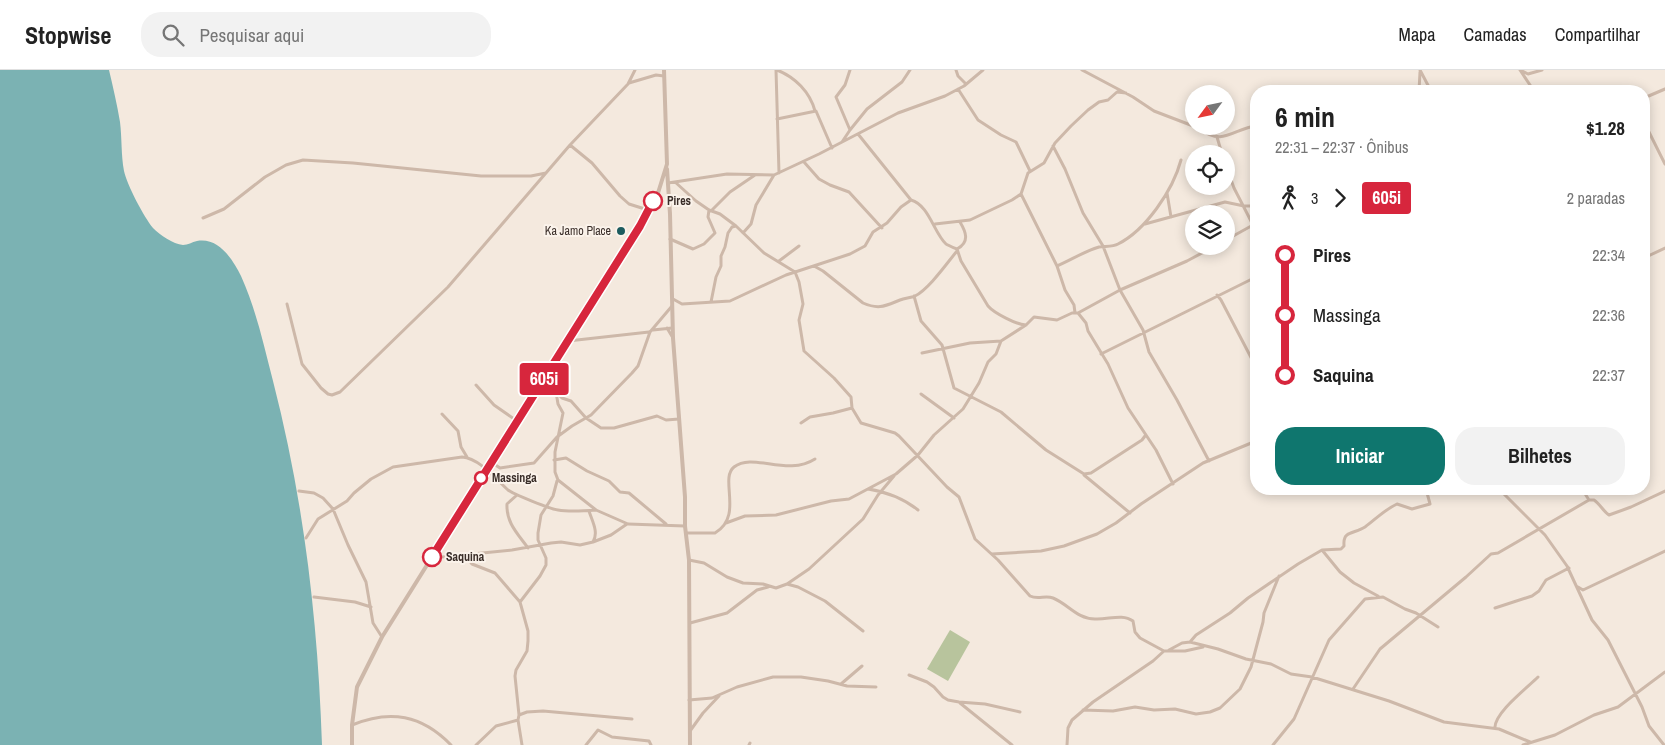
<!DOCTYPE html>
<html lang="pt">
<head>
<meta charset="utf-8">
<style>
  :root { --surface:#fff; --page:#f2f2f2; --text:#222; --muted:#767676; --line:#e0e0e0; --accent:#0f766e }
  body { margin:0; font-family:"Archivo Narrow",sans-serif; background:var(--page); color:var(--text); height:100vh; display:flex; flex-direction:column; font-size:19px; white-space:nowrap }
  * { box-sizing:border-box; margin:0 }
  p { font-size:16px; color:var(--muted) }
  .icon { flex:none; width:28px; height:28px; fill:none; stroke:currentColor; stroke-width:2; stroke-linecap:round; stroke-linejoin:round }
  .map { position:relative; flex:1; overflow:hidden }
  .details { position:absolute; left:1250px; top:15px; width:400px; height:410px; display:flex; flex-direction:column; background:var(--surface); border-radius:20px; box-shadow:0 2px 12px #0003 }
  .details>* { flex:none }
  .badge { padding:0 10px; border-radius:4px; font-size:18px; line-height:32px }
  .needle { width:32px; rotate:237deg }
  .tools { position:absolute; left:1185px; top:15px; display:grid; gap:10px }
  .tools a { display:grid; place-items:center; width:50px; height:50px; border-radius:50%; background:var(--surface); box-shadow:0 2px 12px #0003; font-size:25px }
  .map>.badge { position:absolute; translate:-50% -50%; box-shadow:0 0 0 2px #fff }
  .legs { display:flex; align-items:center; gap:8px; height:55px; padding:0 25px; font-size:16px }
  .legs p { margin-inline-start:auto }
  .summary { display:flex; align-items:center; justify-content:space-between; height:85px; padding:0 25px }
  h1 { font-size:28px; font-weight:800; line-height:38px }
  .primary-button { display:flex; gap:10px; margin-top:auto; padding:10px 25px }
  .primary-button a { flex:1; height:58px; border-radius:20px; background:var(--accent); color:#fff; font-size:20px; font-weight:800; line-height:58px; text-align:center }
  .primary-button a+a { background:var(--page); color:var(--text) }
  ul { padding:0 25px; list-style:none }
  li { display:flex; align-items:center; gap:18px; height:60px; font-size:19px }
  li i { display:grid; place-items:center; width:8px; height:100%; margin:0 6px; background:currentColor }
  li i::after { content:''; width:12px; height:12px; margin:-6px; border:4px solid; border-radius:50%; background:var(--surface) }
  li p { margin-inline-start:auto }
  li:first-child i { background:linear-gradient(#0000 50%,currentColor 0) }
  li:last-child i { background:linear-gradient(currentColor 50%,#0000 0) }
  header { display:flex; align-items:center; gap:30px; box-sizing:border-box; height:70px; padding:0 25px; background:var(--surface); border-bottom:1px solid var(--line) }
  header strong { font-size:24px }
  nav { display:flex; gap:28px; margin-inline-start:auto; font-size:18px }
  .search { width:350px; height:45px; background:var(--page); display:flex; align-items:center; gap:12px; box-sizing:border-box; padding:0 18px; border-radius:20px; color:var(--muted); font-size:19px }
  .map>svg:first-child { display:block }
</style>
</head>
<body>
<header>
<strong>Stopwise</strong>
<div class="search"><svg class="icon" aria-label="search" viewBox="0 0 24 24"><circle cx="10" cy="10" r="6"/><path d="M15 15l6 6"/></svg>Pesquisar aqui</div>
<nav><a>Mapa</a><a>Camadas</a><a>Compartilhar</a></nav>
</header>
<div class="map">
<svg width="1665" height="675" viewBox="0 0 1665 675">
  <rect width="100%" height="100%" fill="#f4e9de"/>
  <path fill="#b8c49d" d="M950 560 970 572 948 611 927 599Z"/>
  <path fill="#7bb2b3" d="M0 0H109C113 17 117 34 120 52 122 68 121 85 124 101 127 115 144 147 153 158 160 165 173 174 183 175 188 175 192 172 197 171 219 167 233 190 241 206 256 239 264 276 273 311 304 431 318 552 322 675H0Z"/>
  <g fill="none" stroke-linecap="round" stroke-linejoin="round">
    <path stroke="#cdb8a9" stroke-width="3" d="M776 0 779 103
      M777 0C795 7 810 22 815 41
      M956 0 958 6 966 14
      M1082 0 1133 27 1154 41 1201 59C1222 77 1235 58 1256 56
      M1420 0 1431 21
      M1520 0 1534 21
      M1522 1 1528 4 1542 0
      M629 13 656 5 664 6
      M958 19 978 50 1001 65 1016 72 1030 101
      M1419 21 1420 2
      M1644 28 1665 19
      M777 49 816 41 832 78
      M1644 52 1665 94
      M850 60 867 39 902 12 910 0
      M858 64 911 130C929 135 934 163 946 174 950 176 953 178 957 179L961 191 988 236C994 243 1017 255 1026 255
      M1217 67 1222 84
      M842 72 850 60 836 27 845 15 850 0
      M570 75 592 93 620 126 629 134 648 140
      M1053 76 1065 99 1083 143 1103 176 1120 220 1143 260 1149 282 1177 330 1209 391
      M804 92 819 109 830 115 849 122 882 158
      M1226 96 1234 118 1253 155 1226 170
      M675 112 696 131 709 140 720 144 736 156 764 183 795 202 799 212 803 234 799 250 804 281 834 308 851 327 852 338
      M668 113 727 104 774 105 819 84 898 43 945 26 964 16 983 0
      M1167 123 1171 147
      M1021 124 1057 196
      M712 140 730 122 755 105
      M203 148 224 139 265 107 286 95 303 90 353 93 481 106H531L546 103
      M935 154 970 150 1012 130 1021 124 1028 103 1044 93 1055 73 1071 56 1088 40 1099 32 1108 30 1117 22 1126 23
      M1145 154 1225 132 1244 136H1256
      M743 163 751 154 756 135 774 105
      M670 169 693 179 704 174 715 163 708 147 709 140
      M957 179C970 172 966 162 960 152
      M1644 188 1665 178
      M779 191 799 176
      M814 196 823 201 863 233C879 240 885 236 900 230 905 228 910 228 915 226 929 219 947 193 957 181
      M1217 225 1221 230 1256 297
      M914 226 921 251 942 275 954 318 1001 342 1046 380 1084 404 1091 403 1142 370 1145 366
      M673 229 682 234 730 231 786 205 850 184 865 176 873 162 887 153 901 137 911 130
      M711 232 716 207 721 196V186L725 177 728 163 732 157 736 156
      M287 234 302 294 321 318 328 324 332 325 340 322 448 217 570 75 628 14 635 0
      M1075 243 1074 235 1065 220 1057 196C1071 190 1085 181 1099 177 1105 176 1113 177 1118 174 1146 160 1173 120 1181 90
      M1078 243 1120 220 1187 191 1215 176
      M667 258 673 268
      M653 260 672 258
      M568 271 649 262
      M922 283 970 273 1001 271
      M1101 284 1256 207
      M546 305 555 316 558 334 563 343 555 382V402L558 410 596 440 628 454 685 456
      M476 315 494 335 517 351
      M557 323 562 328 571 331 586 348 601 358H614L657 346 666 350 679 349
      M921 324 954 348
      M442 344 458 361 461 377 467 387
      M801 353 810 347 833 343 852 338 861 353 895 363 899 366 947 417 959 427 975 469 998 490 1030 526C1038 530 1045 525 1053 528 1068 534 1077 549 1095 549 1108 550 1122 543 1133 551L1135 562 1140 568 1164 581H1185L1203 577
      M554 390 566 388 587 401 609 411 620 422 629 423 666 454
      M491 392 500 398 534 393 557 367 572 356 591 345 632 303 638 296 650 262 672 236
      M1084 405 1130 443
      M868 419C887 422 903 428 918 440
      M1499 419 1545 465 1567 496 1592 550 1608 570 1642 637 1649 656 1664 675
      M1582 419 1589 430
      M299 421 314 423 323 428 333 439 348 475 366 512 373 553 382 567
      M517 425 507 434C506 453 518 464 528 478
      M726 453 745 446 776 445 831 431 849 429 896 404 918 385 934 365 963 339 979 313 988 292 996 284 1001 271 1026 255 1034 247 1057 250 1072 243H1078L1086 253 1088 261 1108 294 1128 338 1156 380 1173 414
      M686 463H715C744 446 719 409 734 397 753 382 787 407 815 389
      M306 468 318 449 347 431 354 423 371 409 393 397 462 387C479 388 496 409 508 420 513 424 550 439 558 440 569 442 584 441 596 440
      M593 472 611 465 627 454
      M1322 480 1340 502 1354 513 1378 526
      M992 484 1041 481 1064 476 1097 464 1116 453 1141 434 1203 393 1256 371
      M465 485 472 494 495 503 520 532 528 561V571L527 581 516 600 515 606 519 645
      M432 488 512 480 551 473 561 472 580 475 593 472C599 462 592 451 589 441
      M689 490 704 493 727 507 743 513 763 514 776 518 787 514 798 517 825 531 863 561
      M787 514 809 499 863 449 878 425 894 406
      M1578 517 1583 520 1665 481
      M314 527 355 532 371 537
      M520 532 540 506 546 495V488L538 470V463L541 445 553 426 557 411
      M1495 538 1532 526 1539 521 1546 510 1569 498
      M690 553 727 543 757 520 768 517
      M1190 572 1196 565 1230 543 1248 528 1298 494 1322 480 1341 479 1344 476C1344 472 1343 468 1347 465 1351 462 1359 461 1365 457 1376 449 1384 440 1397 434L1412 439 1430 434 1426 419
      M1169 580 1182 573 1190 572 1218 579 1246 589 1271 594 1291 604 1312 607 1389 631 1444 652 1499 659 1530 672
      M909 605 927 612 934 617 943 627 948 630 959 632 985 634 1020 642
      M841 614 862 596
      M1353 619 1380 579 1466 507 1491 484 1498 483 1589 430H1594C1600 434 1603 441 1609 445L1631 437 1665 421
      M689 630 712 628 737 617 773 607H801L828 611 847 616 876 617
      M960 633 1012 675
      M1083 640 1113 641 1135 637 1154 640 1175 639 1196 644 1210 642 1220 638 1240 619 1251 597 1263 552 1264 543 1279 506
      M352 655C390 639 422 645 451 675
      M1495 658C1494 643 1527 618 1538 607
      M690 661 703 643 719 626
      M476 675 496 656 518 650
      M522 675 518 650 519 645 527 642 543 641 632 649
      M586 675 598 660 612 667 649 671 651 675
      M749 675 750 673
      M1067 675 1068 658 1072 650 1093 632 1153 591 1164 581
      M1273 675 1294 649 1329 570 1365 529 1383 527 1405 539 1416 543 1438 557
      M1523 675 1555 665 1594 645 1618 637 1665 602"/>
    <path stroke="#cdb8a9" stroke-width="4" d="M667 99 670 144 673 268 685 427V456L689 490 690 675
      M352 675V655L357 617 382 567 639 156 658 123 667 94 664 0"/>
  </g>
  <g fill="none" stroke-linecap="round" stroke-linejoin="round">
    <defs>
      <path id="line-1" d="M432 487 640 156 653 131"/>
    </defs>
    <use href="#line-1" stroke="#fff" stroke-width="11"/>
    <use href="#line-1" stroke="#d7263d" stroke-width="8"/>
  </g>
  <g fill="#fff" stroke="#d7263d" stroke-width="2.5">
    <circle cx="653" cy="131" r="9"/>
    <circle cx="481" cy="408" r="6"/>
    <circle cx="432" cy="487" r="9"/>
  </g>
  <circle fill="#1c5b5e" stroke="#fbf3eb" stroke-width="2" cx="621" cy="161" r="5"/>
  <g text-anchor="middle" stroke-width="4" stroke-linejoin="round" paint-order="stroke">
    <g font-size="12" font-weight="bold" fill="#3a2e29" stroke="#fbf3eb" text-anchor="start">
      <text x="667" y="135">Pires</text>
      <text x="492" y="412">Massinga</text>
      <text x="446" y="491">Saquina</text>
    </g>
    <g font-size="12" fill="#3a2e29" stroke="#fbf3eb" text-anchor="end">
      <text x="611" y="165">Ka Jamo Place</text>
    </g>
  </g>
</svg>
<div class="tools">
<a><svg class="needle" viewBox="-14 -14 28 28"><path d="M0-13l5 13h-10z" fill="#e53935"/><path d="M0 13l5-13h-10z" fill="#767676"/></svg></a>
<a><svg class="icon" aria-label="locate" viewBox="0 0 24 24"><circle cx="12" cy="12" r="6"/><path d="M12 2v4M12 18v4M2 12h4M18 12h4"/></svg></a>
<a><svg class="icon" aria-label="layers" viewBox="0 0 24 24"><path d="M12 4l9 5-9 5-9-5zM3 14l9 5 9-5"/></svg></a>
</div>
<b class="badge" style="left:544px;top:309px;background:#d7263d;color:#fff">605i</b>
<section class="details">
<div class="summary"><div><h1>6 min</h1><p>22:31 – 22:37 · Ônibus</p></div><b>$1.28</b></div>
<div class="legs"><svg class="icon" aria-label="walk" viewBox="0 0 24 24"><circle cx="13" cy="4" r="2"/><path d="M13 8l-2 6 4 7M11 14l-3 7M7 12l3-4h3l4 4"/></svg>3<svg class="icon" aria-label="forward" viewBox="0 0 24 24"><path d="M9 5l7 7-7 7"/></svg><b class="badge" style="background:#d7263d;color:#fff">605i</b><p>2 paradas</p></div>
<ul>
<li><i style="color:#d7263d"></i><b>Pires</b><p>22:34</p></li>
<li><i style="color:#d7263d"></i><span>Massinga</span><p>22:36</p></li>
<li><i style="color:#d7263d"></i><b>Saquina</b><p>22:37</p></li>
</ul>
<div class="primary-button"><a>Iniciar</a><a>Bilhetes</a></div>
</section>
</div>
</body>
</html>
